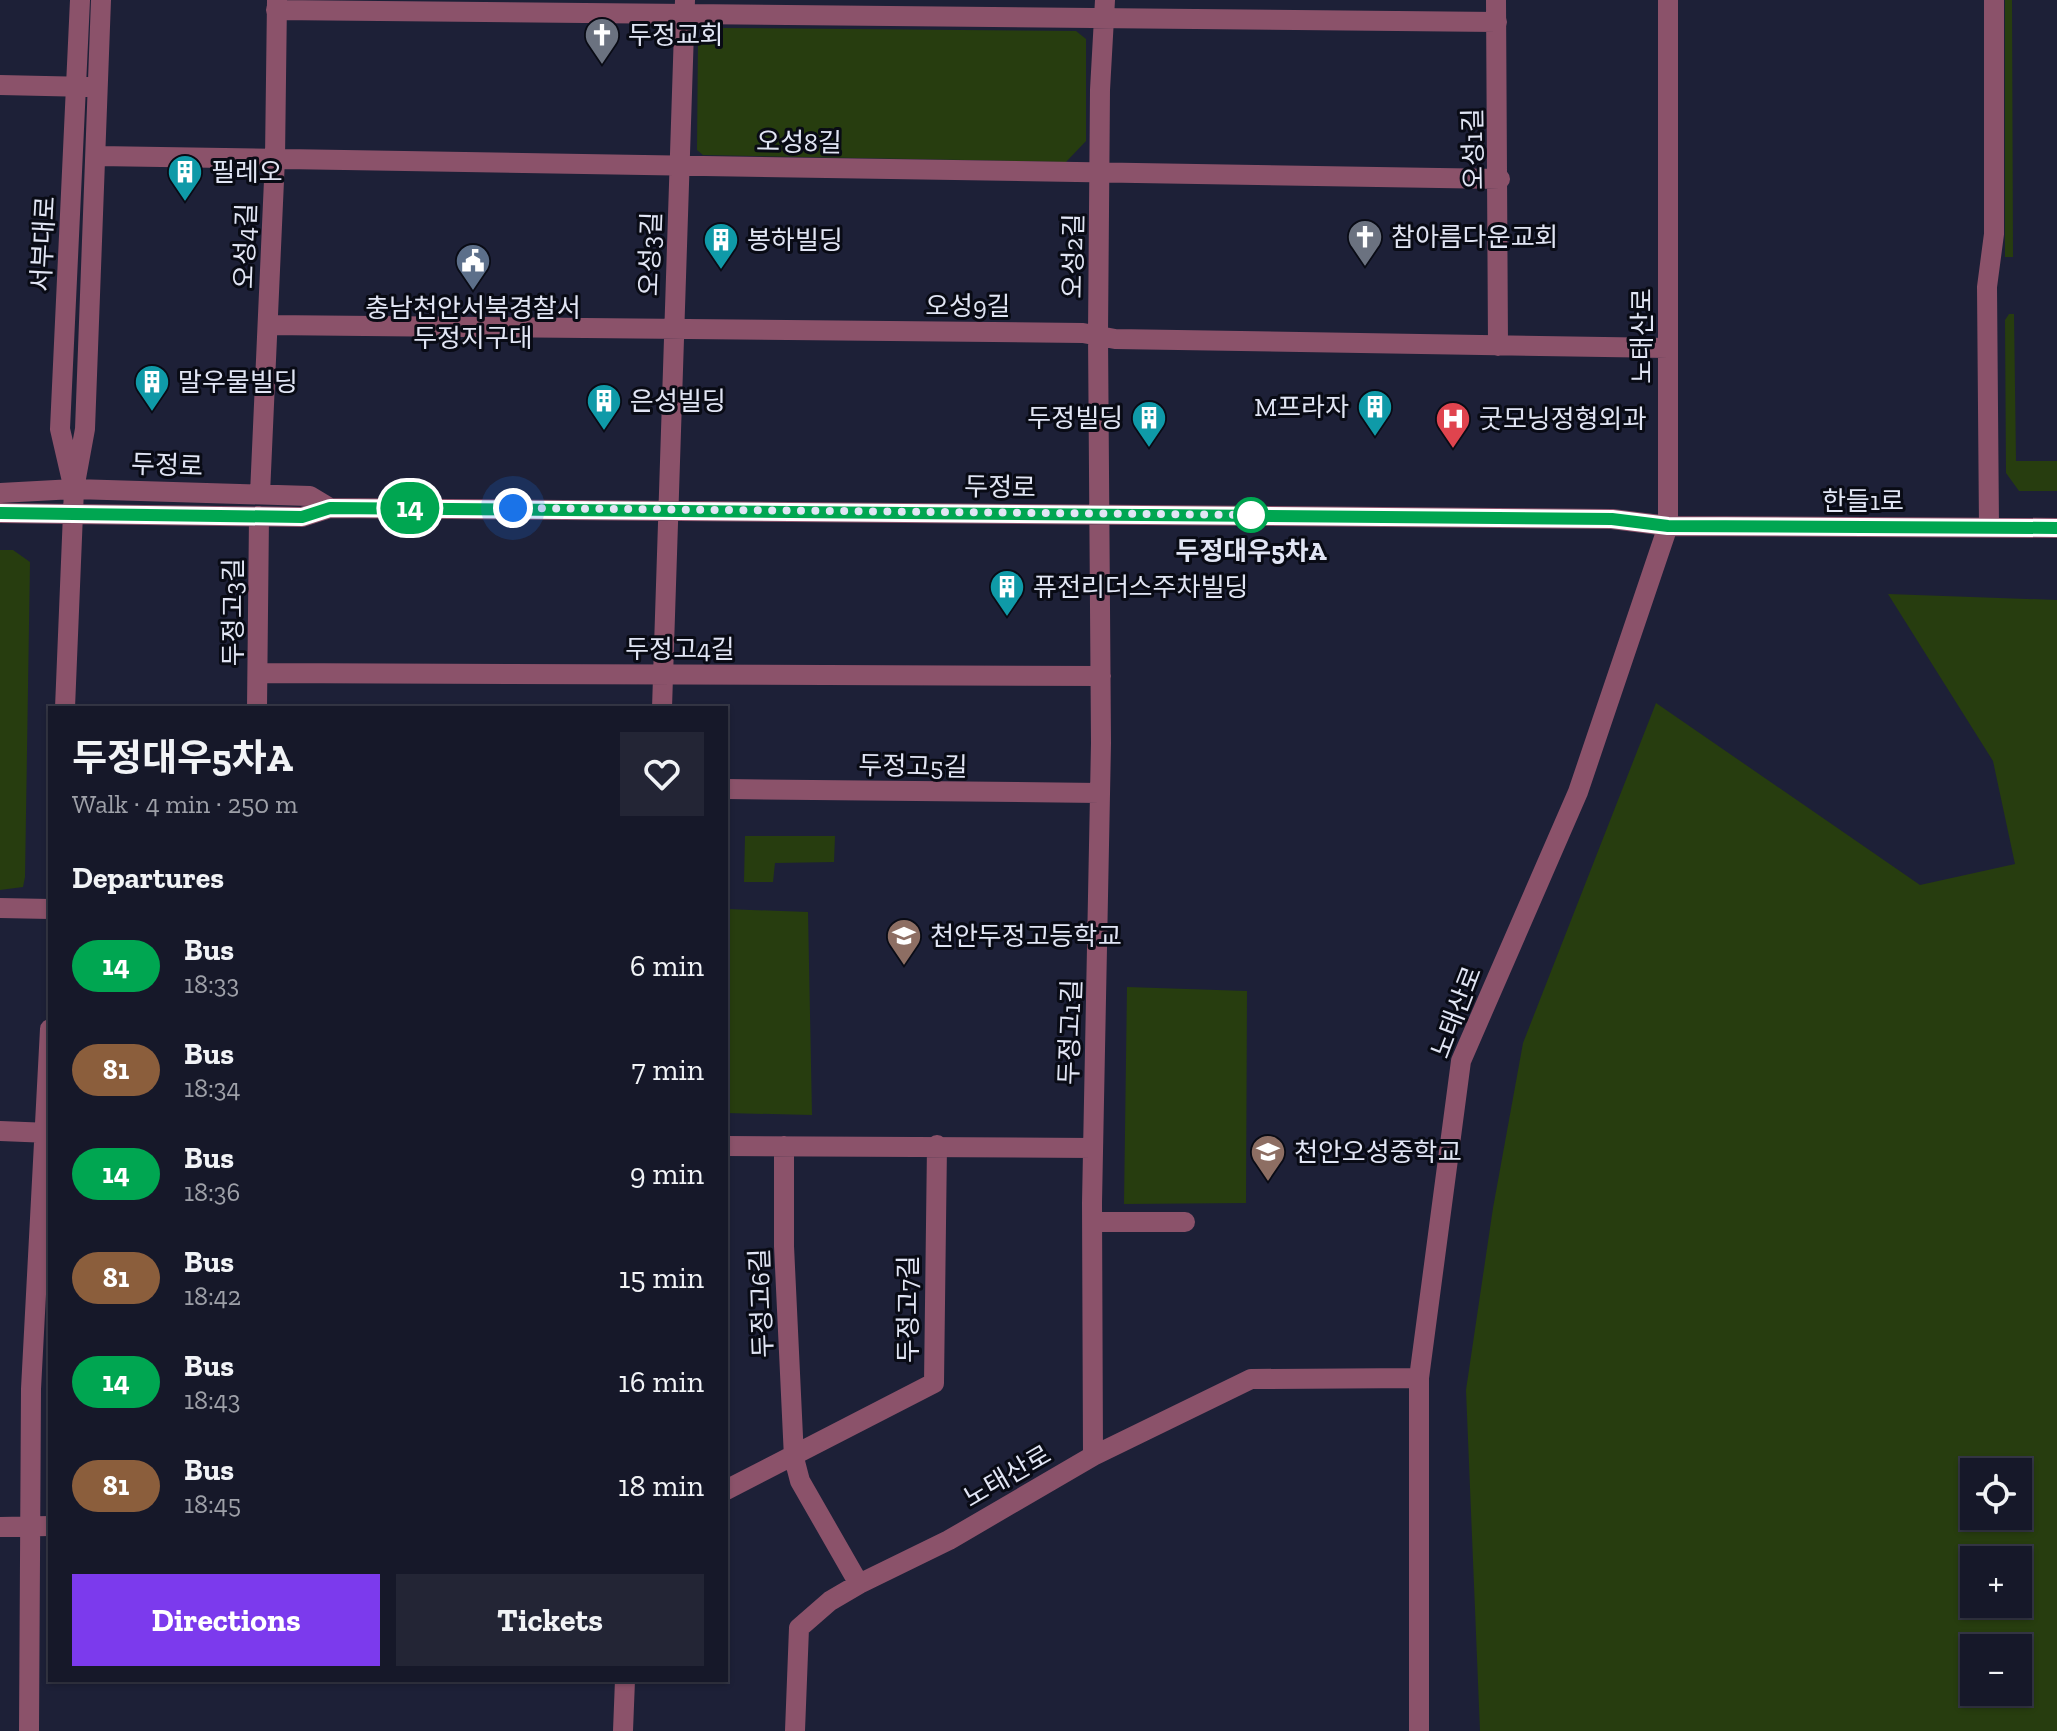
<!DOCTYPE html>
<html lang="en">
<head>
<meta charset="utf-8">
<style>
  :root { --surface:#161829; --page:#232535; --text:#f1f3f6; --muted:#9ea0a8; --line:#353746; --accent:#7c3aed }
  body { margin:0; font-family:"Zilla Slab","Noto Sans KR",serif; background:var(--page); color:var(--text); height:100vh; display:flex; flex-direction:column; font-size:30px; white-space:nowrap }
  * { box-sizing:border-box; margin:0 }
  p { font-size:26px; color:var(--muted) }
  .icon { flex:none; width:44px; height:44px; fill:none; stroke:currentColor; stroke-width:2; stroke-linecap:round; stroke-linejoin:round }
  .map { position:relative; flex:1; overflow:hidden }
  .sheet { position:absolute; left:48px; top:706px; width:680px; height:976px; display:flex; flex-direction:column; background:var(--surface); border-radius:0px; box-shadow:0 2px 6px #0004,0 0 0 2px var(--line) }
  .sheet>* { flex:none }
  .badge { padding:0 16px; border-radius:26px; font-size:28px; line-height:52px }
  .fabs { position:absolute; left:1960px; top:1458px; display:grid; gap:16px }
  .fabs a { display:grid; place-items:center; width:72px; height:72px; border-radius:0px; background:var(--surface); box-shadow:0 2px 6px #0004,0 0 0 2px var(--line); font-size:40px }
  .you { position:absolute; width:40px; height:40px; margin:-20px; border:6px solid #fff; border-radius:50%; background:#1a73e8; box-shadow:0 0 0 12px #1a73e833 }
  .map>.badge { position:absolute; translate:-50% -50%; box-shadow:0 0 0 4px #fff }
  h2 { padding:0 24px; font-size:30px; line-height:72px }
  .round { display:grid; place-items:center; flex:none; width:84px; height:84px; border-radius:0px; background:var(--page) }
  .head { display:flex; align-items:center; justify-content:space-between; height:136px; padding:0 24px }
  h1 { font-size:38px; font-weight:700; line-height:60px }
  .button { display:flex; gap:16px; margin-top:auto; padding:16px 24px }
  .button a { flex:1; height:92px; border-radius:0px; background:var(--accent); color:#fff; font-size:32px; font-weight:700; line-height:92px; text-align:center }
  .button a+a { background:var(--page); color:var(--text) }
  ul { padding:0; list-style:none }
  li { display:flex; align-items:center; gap:24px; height:104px; padding:0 24px }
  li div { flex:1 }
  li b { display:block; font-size:30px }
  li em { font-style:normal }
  li .badge { min-width:88px; font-weight:700; text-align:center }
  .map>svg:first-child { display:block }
</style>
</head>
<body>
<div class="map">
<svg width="2057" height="1731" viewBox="0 0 2057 1731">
  <rect width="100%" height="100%" fill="#1d2037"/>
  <path fill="#273d0f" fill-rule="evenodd" d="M2005 0H2012L2013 257H2005Z
    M721 28 1076 31 1086 39V141L1066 162 703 155 697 150 698 41Z
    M2009 314H2014L2016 461H2057V491H2019L2006 473 2005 320Z
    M0 550H13L30 562 25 877 23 887 0 890Z
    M1888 594 2057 600V1731H1480L1466 1390 1493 1208 1523 1043 1656 703 1920 885 2015 864 1993 761ZM1974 1472H2018V1516H1974ZM1974 1560H2018V1604H1974ZM1974 1648H2018V1692H1974Z
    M745 836H835L834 862 775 863 773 882H744Z
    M726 909 808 912 812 1115 726 1113Z
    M1127 987 1247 991 1246 1203 1124 1204Z"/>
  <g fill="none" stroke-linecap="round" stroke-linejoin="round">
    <path stroke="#8b526a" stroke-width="20" d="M1496 0 1498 346
      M276 10 1497 22
      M0 85 90 87
      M98 156 1500 179
      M268 325 1083 333 1115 339 1668 348
      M72 481 60 429 80 0
      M0 493 74 489 310 496 330 508 302 517 0 513
      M260 494 275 158 277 0
      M330 508 1612 519 1668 526 2057 528
      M1989 527 1987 287 1994 234V0
      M259 673 1101 676
      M65 708 74 489 85 429 101 0
      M257 708 259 516
      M662 708 685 0
      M726 789 1100 793
      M0 908 50 909
      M0 1131 50 1133
      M726 1146 1093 1148
      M784 1146V1246L794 1458 800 1481 859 1584
      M1094 1222H1185
      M1093 1456 1092 1203 1101 743 1098 334 1100 90 1105 0
      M726 1490 934 1383 937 1145
      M0 1527 50 1526
      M29 1731 31 1389 50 1029
      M623 1731 625 1680
      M795 1731 799 1628 830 1601 859 1584 949 1540 1093 1456 1251 1379 1419 1378
      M1419 1731V1378L1461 1061 1578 792 1668 526V0"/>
  </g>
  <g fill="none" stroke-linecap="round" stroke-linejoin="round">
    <defs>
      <path id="line" d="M0 513 302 517 330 508 1612 519 1668 526 2057 528"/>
    </defs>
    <use href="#line" stroke="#fff" stroke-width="18"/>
    <use href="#line" stroke="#00a651" stroke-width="12"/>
    <path stroke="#e1e5f4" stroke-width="8" stroke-dasharray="0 14.4" d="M513 508 1255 515H1251"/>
  </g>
  <defs>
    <symbol id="church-pin" viewBox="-11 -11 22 30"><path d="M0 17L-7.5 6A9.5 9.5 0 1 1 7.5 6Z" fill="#6b7280" stroke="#090b15"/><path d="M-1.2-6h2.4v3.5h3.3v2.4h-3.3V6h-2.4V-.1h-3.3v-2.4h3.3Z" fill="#fff"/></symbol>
    <symbol id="building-pin" viewBox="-11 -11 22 30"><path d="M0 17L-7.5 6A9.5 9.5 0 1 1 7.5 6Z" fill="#0f9aa8" stroke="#090b15"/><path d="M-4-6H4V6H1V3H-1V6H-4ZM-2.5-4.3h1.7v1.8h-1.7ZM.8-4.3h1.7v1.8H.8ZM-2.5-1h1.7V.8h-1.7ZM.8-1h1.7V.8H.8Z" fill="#fff"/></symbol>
    <symbol id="civic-pin" viewBox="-11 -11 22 30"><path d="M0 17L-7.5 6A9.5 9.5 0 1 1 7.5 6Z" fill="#5c6f8a" stroke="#090b15"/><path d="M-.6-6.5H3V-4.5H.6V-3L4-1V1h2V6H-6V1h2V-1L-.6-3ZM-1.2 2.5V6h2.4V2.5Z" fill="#fff"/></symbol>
    <symbol id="hospital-pin" viewBox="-11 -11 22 30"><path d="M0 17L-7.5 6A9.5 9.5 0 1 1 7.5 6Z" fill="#e0444e" stroke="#090b15"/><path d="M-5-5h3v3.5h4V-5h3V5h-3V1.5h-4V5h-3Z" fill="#fff"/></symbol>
    <symbol id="school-pin" viewBox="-11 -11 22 30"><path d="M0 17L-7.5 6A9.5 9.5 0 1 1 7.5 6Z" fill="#8d6e63" stroke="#090b15"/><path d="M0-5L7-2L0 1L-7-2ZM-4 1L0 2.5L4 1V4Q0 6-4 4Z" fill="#fff"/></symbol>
  </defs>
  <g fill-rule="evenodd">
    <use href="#church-pin" x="582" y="15" width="40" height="54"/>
    <use href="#building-pin" x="165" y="152" width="40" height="54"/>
    <use href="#church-pin" x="1345" y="217" width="40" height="54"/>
    <use href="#building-pin" x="701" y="220" width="40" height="54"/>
    <use href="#civic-pin" x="453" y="241" width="40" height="54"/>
    <use href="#building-pin" x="132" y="362" width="40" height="54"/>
    <use href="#building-pin" x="584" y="381" width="40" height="54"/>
    <use href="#building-pin" x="1355" y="387" width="40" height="54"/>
    <use href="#building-pin" x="1129" y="398" width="40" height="54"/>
    <use href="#hospital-pin" x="1433" y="399" width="40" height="54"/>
    <use href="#building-pin" x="987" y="567" width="40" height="54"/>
    <use href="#school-pin" x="884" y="916" width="40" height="54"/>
    <use href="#school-pin" x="1248" y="1132" width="40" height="54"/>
  </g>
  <circle fill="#fff" stroke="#00a651" stroke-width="4" cx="1251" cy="515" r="16"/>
  <g text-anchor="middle" stroke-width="6" stroke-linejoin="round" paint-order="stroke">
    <g font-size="26" fill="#e1e5f4" stroke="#090b15" text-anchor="start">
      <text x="628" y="44">두정교회</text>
      <text x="211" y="181">필레오</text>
      <text x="1391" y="246">참아름다운교회</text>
      <text x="747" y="249">봉하빌딩</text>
      <text x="473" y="317" text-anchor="middle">충남천안서북경찰서<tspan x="473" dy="30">두정지구대</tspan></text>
      <text x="178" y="391">말우물빌딩</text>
      <text x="630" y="410">은성빌딩</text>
      <text x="1349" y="416" text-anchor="end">M프라자</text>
      <text x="1123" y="427" text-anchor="end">두정빌딩</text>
      <text x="1479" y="428">굿모닝정형외과</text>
      <text x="1033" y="596">퓨전리더스주차빌딩</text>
      <text x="930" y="945">천안두정고등학교</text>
      <text x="1294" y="1161">천안오성중학교</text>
    </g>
    <g font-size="26" fill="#e1e5f4" stroke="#090b15">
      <text transform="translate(799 142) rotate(1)" y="9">오성8길</text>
      <text transform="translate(1473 149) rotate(-91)" y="9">오성1길</text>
      <text transform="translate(43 244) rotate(-87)" y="9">서부대로</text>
      <text transform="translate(245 246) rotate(-88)" y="9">오성4길</text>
      <text transform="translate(650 254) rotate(-88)" y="9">오성3길</text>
      <text transform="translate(1073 256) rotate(-89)" y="9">오성2길</text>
      <text x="968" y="315">오성9길</text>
      <text transform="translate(1642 336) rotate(-90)" y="9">노태산로</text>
      <text transform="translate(167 465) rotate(2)" y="9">두정로</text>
      <text transform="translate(1000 487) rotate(1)" y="9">두정로</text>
      <text x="1863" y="510">한들1로</text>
      <text transform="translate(233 612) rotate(-90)" y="9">두정고3길</text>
      <text x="680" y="658">두정고4길</text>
      <text transform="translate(913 766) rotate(1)" y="9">두정고5길</text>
      <text transform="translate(1456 1012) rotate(-69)" y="9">노태산로</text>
      <text transform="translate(1070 1032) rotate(-88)" y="9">두정고1길</text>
      <text transform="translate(761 1303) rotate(-92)" y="9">두정고6길</text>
      <text transform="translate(908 1309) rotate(-90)" y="9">두정고7길</text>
      <text transform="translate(1007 1476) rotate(-30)" y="9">노태산로</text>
    </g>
    <g font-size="26" font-weight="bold" fill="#e1e5f4" stroke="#090b15">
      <text x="1251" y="560">두정대우5차A</text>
    </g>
  </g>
</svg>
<div class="fabs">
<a><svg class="icon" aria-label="locate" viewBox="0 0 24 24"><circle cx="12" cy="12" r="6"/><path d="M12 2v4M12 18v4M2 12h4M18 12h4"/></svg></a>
<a>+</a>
<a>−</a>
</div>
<div class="you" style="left:513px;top:508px"></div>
<b class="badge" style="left:410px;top:508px;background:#00a651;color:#fff">14</b>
<section class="sheet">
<div class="head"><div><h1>두정대우5차A</h1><p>Walk · 4 min · 250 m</p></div><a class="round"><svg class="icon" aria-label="heart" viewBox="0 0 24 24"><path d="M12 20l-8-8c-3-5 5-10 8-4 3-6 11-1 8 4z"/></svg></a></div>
<h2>Departures</h2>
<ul>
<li><span class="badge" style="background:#00a651;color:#fff">14</span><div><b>Bus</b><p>18:33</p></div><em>6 min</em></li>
<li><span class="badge" style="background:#8b5e3c;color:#fff">81</span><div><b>Bus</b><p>18:34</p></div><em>7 min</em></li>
<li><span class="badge" style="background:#00a651;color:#fff">14</span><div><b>Bus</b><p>18:36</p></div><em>9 min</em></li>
<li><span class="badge" style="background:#8b5e3c;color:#fff">81</span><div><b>Bus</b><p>18:42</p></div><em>15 min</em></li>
<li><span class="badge" style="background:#00a651;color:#fff">14</span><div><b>Bus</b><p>18:43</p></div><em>16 min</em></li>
<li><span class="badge" style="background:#8b5e3c;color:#fff">81</span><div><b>Bus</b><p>18:45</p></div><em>18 min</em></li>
</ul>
<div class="button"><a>Directions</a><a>Tickets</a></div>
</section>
</div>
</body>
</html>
